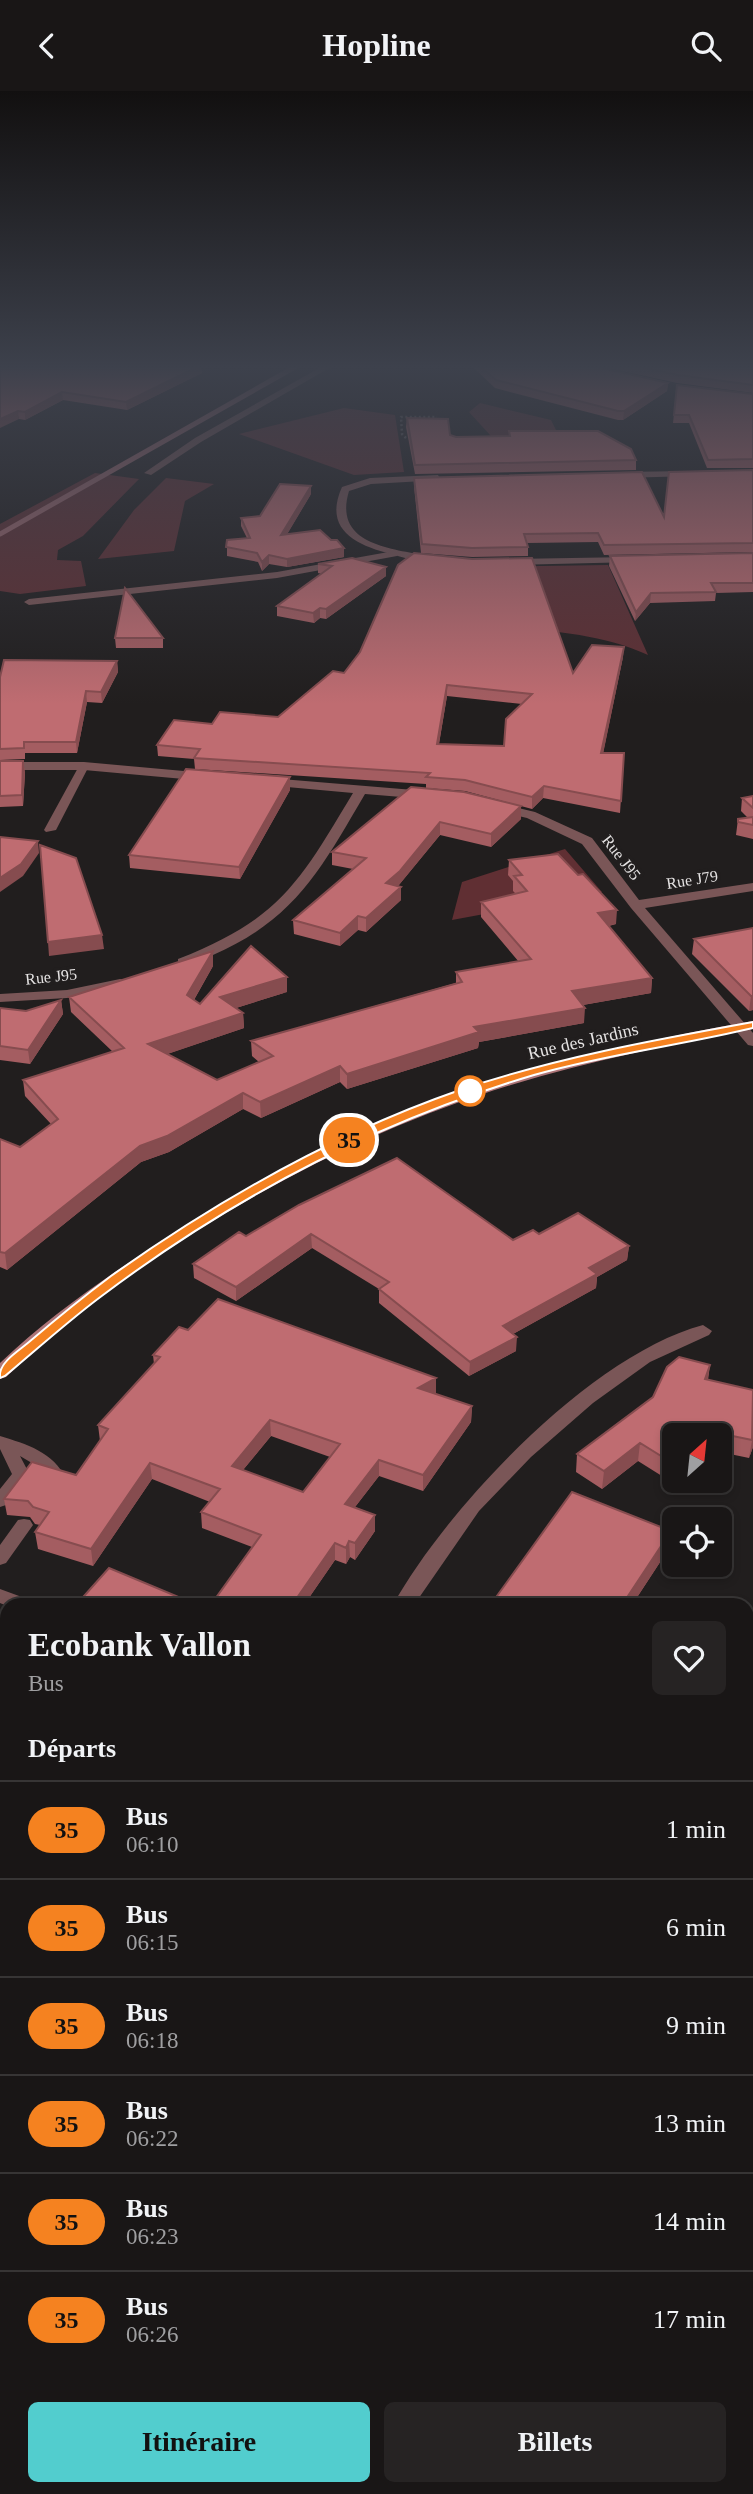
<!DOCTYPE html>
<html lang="fr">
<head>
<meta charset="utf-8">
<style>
  :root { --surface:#191616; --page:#262323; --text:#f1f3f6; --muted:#9f9fa1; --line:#373535; --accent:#52cdce }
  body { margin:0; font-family:Georgia,serif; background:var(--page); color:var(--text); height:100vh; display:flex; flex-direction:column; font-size:26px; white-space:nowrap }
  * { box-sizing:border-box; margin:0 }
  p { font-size:23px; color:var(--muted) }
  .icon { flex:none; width:38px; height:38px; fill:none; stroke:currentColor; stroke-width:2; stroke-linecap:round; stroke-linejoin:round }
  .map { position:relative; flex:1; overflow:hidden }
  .panel { position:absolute; left:0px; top:1507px; width:754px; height:898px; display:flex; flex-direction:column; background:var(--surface); border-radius:21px 21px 0 0; box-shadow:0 4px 10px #0003,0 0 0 2px var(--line) }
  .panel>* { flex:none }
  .badge { padding:0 14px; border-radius:23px; font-size:24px; line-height:46px }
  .needle { width:46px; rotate:27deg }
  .controls { position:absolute; left:662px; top:1332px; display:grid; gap:14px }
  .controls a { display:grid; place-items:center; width:70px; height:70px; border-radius:10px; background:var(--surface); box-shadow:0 4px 10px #0003,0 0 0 2px var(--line); font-size:35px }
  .map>.badge { position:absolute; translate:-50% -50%; box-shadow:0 0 0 4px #fff }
  h2 { padding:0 28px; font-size:26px; line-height:63px }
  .round { display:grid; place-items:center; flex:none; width:74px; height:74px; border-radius:10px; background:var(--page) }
  .summary { display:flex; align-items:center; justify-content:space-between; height:119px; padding:0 28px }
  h1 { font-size:33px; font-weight:700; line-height:52px }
  .button { display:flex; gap:14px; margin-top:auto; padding:14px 28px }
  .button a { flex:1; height:80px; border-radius:10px; background:var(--accent); color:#111; font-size:28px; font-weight:700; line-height:80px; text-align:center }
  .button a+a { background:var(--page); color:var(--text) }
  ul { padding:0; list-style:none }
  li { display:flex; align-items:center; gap:21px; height:98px; padding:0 28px; border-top:2px solid var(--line) }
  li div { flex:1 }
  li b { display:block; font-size:26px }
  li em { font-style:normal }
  li .badge { min-width:77px; font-weight:700; text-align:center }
  header { display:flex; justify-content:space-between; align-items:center; height:91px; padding:0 28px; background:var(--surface); font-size:32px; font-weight:700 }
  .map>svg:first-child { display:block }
</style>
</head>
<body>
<header><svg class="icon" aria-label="back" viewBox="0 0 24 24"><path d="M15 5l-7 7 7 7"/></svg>Hopline<svg class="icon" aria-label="search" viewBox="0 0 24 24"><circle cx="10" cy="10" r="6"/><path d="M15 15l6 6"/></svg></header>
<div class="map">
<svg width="753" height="2403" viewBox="0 0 753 2403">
  <rect width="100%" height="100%" fill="#211e1e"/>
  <path fill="#602f33" d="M480 312 551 329 575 377 500 355 469 321Z
    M344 317 395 324 404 381 354 384 239 343Z
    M95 382 139 388 83 445 58 459 57 469 81 470 86 495 20 503 0 500V433Z
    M166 387 214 393 185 410 174 460 98 468 134 419Z
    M608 474 648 564C601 542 546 540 495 534L483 476Z
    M565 758 602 801 452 829 462 791Z
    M0 2282 7 2285V2398H239L250 2403H0Z"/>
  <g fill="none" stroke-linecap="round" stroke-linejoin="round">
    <path stroke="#9f686e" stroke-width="5" d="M0 443 295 276"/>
    <path stroke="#615e5e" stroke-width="2.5" stroke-dasharray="2 2.5" stroke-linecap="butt" d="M406 347 402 343 401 326H437"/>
    <path fill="#7a5657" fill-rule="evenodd" d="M394 460 397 461V465L277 487 29 514 24 511 29 508 277 481Z
      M84 672 89 675 56 739 46 741 44 739 79 675Z
      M0 1345C26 1353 54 1361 66 1388L63 1392H51L42 1378 20 1365 30 1384 6 1414 0 1416V1398L12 1383 0 1358Z
      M24 1428 30 1429 33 1434 6 1472 0 1474V1454L18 1429Z
      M0 1498 30 1509 32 1514 7 1515 0 1512Z"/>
    <path fill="#7a5657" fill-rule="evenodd" d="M321 276H331L201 351 151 384 144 382 195 347Z
      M690 380 693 385 620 387 615 384 620 381Z
      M438 384 441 389 371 393 349 400C332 456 396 458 434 466V470C421 472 404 467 391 463 355 454 323 438 342 396L370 387Z
      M631 466 635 467V471L512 474 507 471 512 468Z
      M0 671H84L206 682 212 686 206 690 84 679H0Z
      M269 687 426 700 432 704 426 708 365 703C322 776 296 828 213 864 203 868 190 877 178 874V868C280 828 299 792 353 702L265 694 263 691Z
      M498 712 535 721 592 747 639 809 753 792V800L645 817 753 942V955L748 954 631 817 582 753 527 727 494 719 492 716Z
      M120 888 125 889V895L67 907 0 911V903L67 899Z
      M703 1234 712 1240 709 1244 650 1271 593 1312 531 1366 479 1420 414 1514H393C448 1415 591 1264 703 1234Z
      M0 1564 7 1566V1584L0 1582Z
      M747 1896 753 1898V1920L747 1918Z"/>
    <path fill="#ad7477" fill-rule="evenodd" d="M753 930V938C671 953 590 970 511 994 331 1049 143 1157 6 1286L0 1288V1272C45 1229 96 1193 148 1159 342 1029 525 970 753 930Z"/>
    <path fill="#faa1a5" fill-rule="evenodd" d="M0 1982 7 1984V2014L0 2012Z
      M0 2116 7 2119V2152L0 2149Z
      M0 2223 7 2226V2260L0 2257Z
      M310 2398H355L357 2403H312Z
      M540 2398H585L587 2403H542Z
      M621 2398H663L665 2403H623Z"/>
  </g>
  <path fill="#a45d61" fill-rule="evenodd" d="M0 276H201L202 282 127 319 63 309 25 329 19 328Z
    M473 276H598L668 292 667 300 623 329H618L495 297Z
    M603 276H753V302L677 292Z
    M677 294 753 303V377H707L689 332H673Z
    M407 327 456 346 509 345V340L636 369V379L415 383 406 336Z
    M753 379V461L604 464 598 451 527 452 528 456V465L472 466 421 462 414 396V387L664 426Z
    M311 403 287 443 344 466 287 476 269 473 262 480 258 471 227 465V449L247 447 241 435V427L260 425Z
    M753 462V501L716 502 715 510 650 512 635 530 609 475 610 465Z
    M318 473 386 485 326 528 320 527 314 532 277 525V515L322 483 318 482Z
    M115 547H163V557H116Z
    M623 566 603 662H624L620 722 543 707 532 718 465 700 426 697V693L195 678 194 668 158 665 157 654 212 633 278 626 344 582H573ZM447 605 522 613 504 655 439 653Z
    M117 570 118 581 102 612 87 611 77 662H25V668L0 669V586Z
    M0 670H23L25 682 23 715 0 716Z
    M290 686V699L240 788 130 777 129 764Z
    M411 696 521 728 491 756 440 744 398 795 401 809 366 841 358 839 340 855 294 843 293 829 353 778 332 774V761Z
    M753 705V748L736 744 738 728 748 727 741 720 742 707Z
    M509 769 616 833 609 835 652 887 651 902 583 914 584 932 479 951 478 957 347 998 340 991 261 1027 243 1018 169 1061 141 1071 7 1179 0 1176V1048L20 1056 51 1033 25 1005 23 989 113 961 71 921 69 906 213 875 194 909 200 913 287 901 236 917 243 922 244 937 167 963 217 989 259 971 252 965 251 950 456 892V881L519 871 481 826V811L516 803 513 800V790L508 784Z
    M753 837V919L749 920 692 863 694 848Z
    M61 909 63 923 30 973 0 969V917L26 920Z
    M299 1114 513 1149 539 1143 629 1155 627 1169 597 1186 596 1197 513 1243 516 1260 469 1285 379 1212V1198L312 1157 236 1210 194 1187 193 1173 246 1145Z
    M218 1208 436 1287V1303L472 1315 471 1331 423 1400 379 1385 355 1416 375 1424V1440L355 1469 350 1466 346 1473 335 1469 304 1514H76L109 1477 195 1513 215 1508 252 1456 202 1437 201 1421 210 1411 152 1388 93 1475 38 1458 35 1441 40 1434 35 1433 30 1426 7 1424 4 1408 32 1371 76 1384 100 1350 98 1334 154 1273 153 1264 179 1236 188 1239ZM271 1345 330 1366 303 1401 243 1379Z
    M710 1274 708 1289 753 1299V1356L749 1367 725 1362 719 1367V1344H674V1390H691L681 1397 638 1370 602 1398 576 1381 577 1363Z
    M668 1459 632 1514H493L494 1509Z
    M0 1675 7 1679V1811L0 1807Z"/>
  <path fill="#864c4f" d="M197 276H201L202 282 127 319 126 311Z
    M668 292 667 300 623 329 624 320Z
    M62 301 63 309 25 329V321Z
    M18 320 19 328 0 337V328Z
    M311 395V403L282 452 281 444Z
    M344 457V466L287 476V468Z
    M269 464V473L262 480V471Z
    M386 476V485L326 528V518Z
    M651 502 650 512 635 530 636 521Z
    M320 517V527L314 532 313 522Z
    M624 556 623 566 601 673V662Z
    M117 570 118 581 102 612 101 601Z
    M447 594V605L437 664V653Z
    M86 600 87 611 77 662 76 651Z
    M23 670 25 682 23 715 22 704Z
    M290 686V699L240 788 239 776Z
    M544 695 543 707 532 718V706Z
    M521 715V728L491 756V743Z
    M440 731V744L399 794 386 805V792Z
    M38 750 39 762 23 785 0 801V787Z
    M401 796V809L366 841V827Z
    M617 819 616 833 597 837 598 822Z
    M358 825V839L340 855V842Z
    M102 844 104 858 49 865 48 851Z
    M213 860V875L188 919 187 904Z
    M287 886V901L220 922V906Z
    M652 887 651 902 571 916 572 900Z
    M751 905H753V919L749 920Z
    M61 909 63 923 30 973 28 959Z
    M585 917 584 932 479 951 478 957 347 998V983L474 936Z
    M243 922 244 937 150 969 148 953Z
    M340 975V991L261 1027 260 1011Z
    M243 1002V1018L169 1061 141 1071 7 1179 5 1162 140 1055Z
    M311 1143 312 1157 236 1210V1196Z
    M629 1155 627 1169 597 1186 596 1197 502 1249 503 1235 589 1177Z
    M517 1246 516 1260 469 1285 470 1271Z
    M710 1274 707 1292 705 1288Z
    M436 1287V1303L418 1297Z
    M472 1315 471 1331 423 1400V1384Z
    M270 1329 271 1345 233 1391 232 1375Z
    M728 1344 725 1362 719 1367V1350Z
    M753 1346V1356L749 1367 752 1349Z
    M640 1352 638 1370 602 1398 604 1380Z
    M379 1369V1385L345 1429V1413Z
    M150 1372 152 1388 93 1475 91 1458Z
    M682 1390H691L681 1397Z
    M375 1424V1440L355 1469V1452Z
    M671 1440 668 1459 632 1514H622Z
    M349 1450 350 1466 346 1473V1457Z
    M335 1452V1469L304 1514H292Z
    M753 1687V1696L747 1707V1699Z"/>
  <path fill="#bf6c71" stroke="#864c4f" stroke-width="2" fill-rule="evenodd" d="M0 276H197L126 311 62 301 25 321 18 320 0 328Z
    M481 276H598L668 292 624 320H618L496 289Z
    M640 276H753V294L678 284Z
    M677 294 753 303V368L708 369 689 324H674Z
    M407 327 448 328 450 344 456 346 510 345 509 340H598L631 358 636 369 415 374Z
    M753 379V452L604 454 598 442 524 443 528 456 472 457 422 453 414 387 642 381 664 426 669 381Z
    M280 393 311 395 281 444 320 439 331 449H337L344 457 287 468 269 464 262 471 257 462 226 456 227 449 250 447 241 427 260 425Z
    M414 462 472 468 532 467 573 582 592 554 624 556 601 662H624L621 710 544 695 532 706 465 689 426 686 430 682 194 667 200 658 157 654 174 629 212 633 220 621 278 626 333 580 344 582 360 561 398 474ZM447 594 532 603 506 628 504 655 437 653Z
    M753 462V492H711L716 501 651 502 636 521 610 465Z
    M352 467 386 476 326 518 320 517 313 522 277 515 332 475 318 473Z
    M125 497 163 547H115Z
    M4 569 117 570 101 601 86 600 76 651H24V657L0 658V586Z
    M0 670H23L22 704 0 705Z
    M186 678 290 686 239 776 129 764Z
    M411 696 464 701 521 715 491 743 440 731 400 780 386 792 401 796 366 827 358 825 340 842 293 829 366 767 332 761Z
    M753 705V717L742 707Z
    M753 726V734L738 731V728Z
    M0 746 38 750 21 773 0 787Z
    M40 754 76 767 102 844 48 851Z
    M558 763 578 784 583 783 617 819 598 822 652 887 572 900 585 917 474 936 479 941 347 983 340 975 260 1011 243 1002 167 1045 140 1055 5 1162 0 1161V1048L20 1056 58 1028 23 989 124 957 69 906 213 860 187 904 200 913 251 855 287 886 220 906 243 922 148 953 217 989 273 965 251 950 462 891 456 881 531 868 481 811 527 800 514 785 522 784 509 769Z
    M753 837V905H751L694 848Z
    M61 909 28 959 0 955V917L26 920Z
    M397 1067 513 1149 533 1139 539 1143 578 1122 629 1155 589 1177 597 1183 503 1235 517 1246 470 1271 379 1198 389 1191 311 1143 236 1196 193 1173 239 1141 246 1145 299 1114Z
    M218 1208 436 1287 418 1297 472 1315 423 1384 379 1369 345 1413 375 1424 355 1452 349 1450 346 1457 335 1452 292 1514H76L109 1477 195 1513 215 1508 261 1444 201 1421 220 1398 150 1372 91 1458 35 1441 49 1421 33 1416 28 1410 4 1408 32 1371 76 1384 108 1338 98 1334 160 1266 153 1264 179 1236 188 1239ZM270 1329 340 1353 303 1401 232 1375Z
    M679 1266 710 1274 705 1288 753 1299 752 1349 728 1344 719 1350V1344H674V1373L640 1352 604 1380 577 1363 653 1306 667 1276Z
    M572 1401 671 1440 622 1514H505L494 1509Z
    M747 1660 753 1662V1687L747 1699Z
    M0 1675 7 1679V1795L0 1791Z"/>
  <linearGradient id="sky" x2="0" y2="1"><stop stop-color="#121010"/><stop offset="0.45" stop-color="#3d414c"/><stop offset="1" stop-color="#3d414c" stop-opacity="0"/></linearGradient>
  <rect width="753" height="613" fill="url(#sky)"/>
  <path fill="#f58220" stroke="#fff" stroke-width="2" d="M753 931V937C683 954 607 963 534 984 376 1031 230 1108 99 1207 66 1232 36 1259 5 1285L0 1287V1282C2 1270 17 1261 29 1251 56 1228 83 1206 111 1185 218 1109 336 1042 460 999 555 967 654 949 753 931Z"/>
  <circle fill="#fff" stroke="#f58220" stroke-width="3.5" cx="470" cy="1000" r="14"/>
  <g text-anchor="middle" stroke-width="7" stroke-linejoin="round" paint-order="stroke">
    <g font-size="16" fill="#e4e2e2" stroke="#211e1e">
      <text transform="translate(622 766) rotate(52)" y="6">Rue J95</text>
      <text transform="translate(692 788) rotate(-9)" y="6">Rue J79</text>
      <text transform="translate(51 885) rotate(-6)" y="6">Rue J95</text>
    </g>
    <g font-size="18" fill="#e4e2e2" stroke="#211e1e">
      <text transform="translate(583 950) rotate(-13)" y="6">Rue des Jardins</text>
    </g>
  </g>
</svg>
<div class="controls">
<a><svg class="needle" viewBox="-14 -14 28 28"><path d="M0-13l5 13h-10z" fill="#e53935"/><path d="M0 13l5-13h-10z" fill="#9f9fa1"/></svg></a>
<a><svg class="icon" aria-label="locate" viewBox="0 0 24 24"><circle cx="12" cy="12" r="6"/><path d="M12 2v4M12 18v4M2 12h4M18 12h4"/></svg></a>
</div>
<b class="badge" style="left:349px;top:1049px;background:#f58220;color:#111">35</b>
<section class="panel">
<div class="summary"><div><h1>Ecobank Vallon</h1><p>Bus</p></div><a class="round"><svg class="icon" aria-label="heart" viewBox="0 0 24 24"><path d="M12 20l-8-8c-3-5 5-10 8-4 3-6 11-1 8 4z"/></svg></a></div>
<h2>Départs</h2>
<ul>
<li><span class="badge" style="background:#f58220;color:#111">35</span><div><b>Bus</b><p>06:10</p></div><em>1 min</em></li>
<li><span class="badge" style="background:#f58220;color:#111">35</span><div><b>Bus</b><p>06:15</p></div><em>6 min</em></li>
<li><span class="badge" style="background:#f58220;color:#111">35</span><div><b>Bus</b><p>06:18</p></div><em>9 min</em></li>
<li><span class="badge" style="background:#f58220;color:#111">35</span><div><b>Bus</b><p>06:22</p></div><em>13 min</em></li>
<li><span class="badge" style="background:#f58220;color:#111">35</span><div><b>Bus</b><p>06:23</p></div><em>14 min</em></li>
<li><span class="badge" style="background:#f58220;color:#111">35</span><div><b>Bus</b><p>06:26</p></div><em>17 min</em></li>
</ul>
<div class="button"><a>Itinéraire</a><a>Billets</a></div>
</section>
</div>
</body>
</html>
